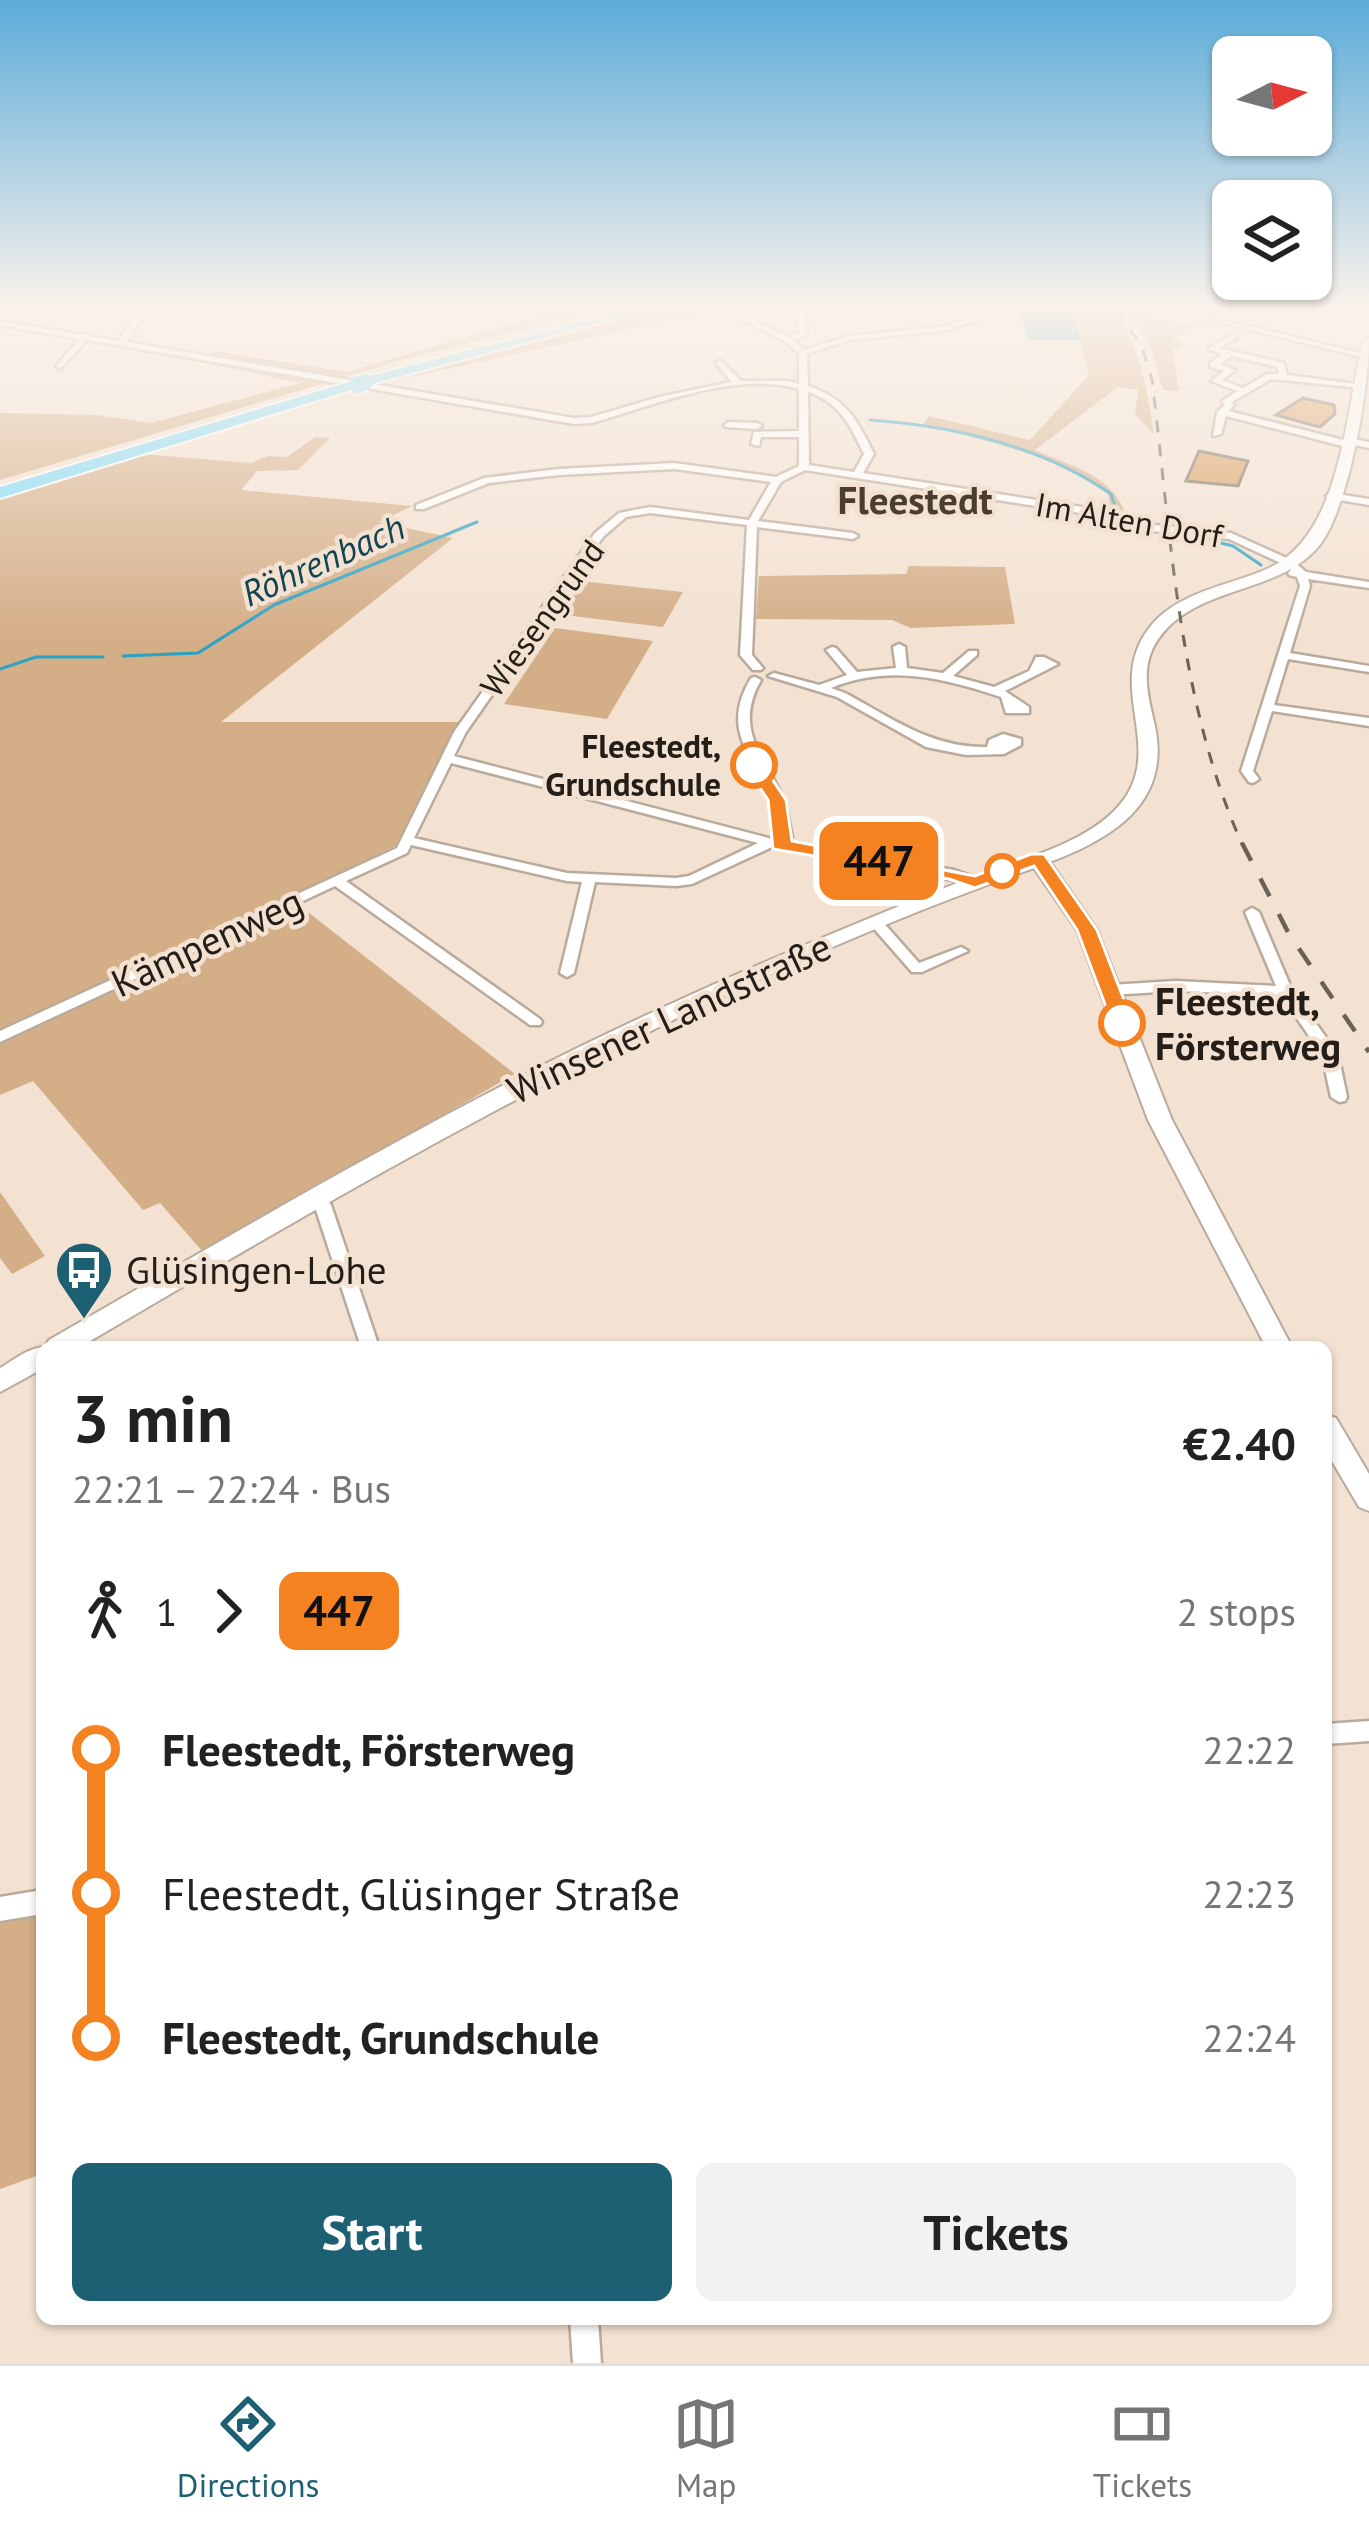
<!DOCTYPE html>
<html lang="en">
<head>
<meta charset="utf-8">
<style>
  :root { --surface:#fff; --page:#f2f2f2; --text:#222; --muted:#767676; --line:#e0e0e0; --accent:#1d5f73 }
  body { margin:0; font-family:"PT Sans",sans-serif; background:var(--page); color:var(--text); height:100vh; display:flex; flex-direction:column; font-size:45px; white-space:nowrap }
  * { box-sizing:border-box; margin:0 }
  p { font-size:39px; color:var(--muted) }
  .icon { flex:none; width:66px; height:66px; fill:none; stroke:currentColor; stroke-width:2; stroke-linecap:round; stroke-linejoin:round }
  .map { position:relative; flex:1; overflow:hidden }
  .drawer { position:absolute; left:36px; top:1341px; width:1296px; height:984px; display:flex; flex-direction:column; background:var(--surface); border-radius:18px; box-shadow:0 3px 9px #0004 }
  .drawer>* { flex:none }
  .badge { padding:0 24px; border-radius:18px; font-size:42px; line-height:78px }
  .needle { width:78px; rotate:84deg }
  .buttons { position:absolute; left:1212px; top:36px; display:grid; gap:24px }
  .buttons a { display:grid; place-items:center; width:120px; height:120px; border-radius:18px; background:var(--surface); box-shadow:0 3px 9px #0004; font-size:60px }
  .map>.badge { position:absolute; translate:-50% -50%; box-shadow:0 0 0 6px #fff }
  .legs { display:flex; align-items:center; gap:18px; height:132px; padding:0 36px; font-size:39px }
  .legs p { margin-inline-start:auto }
  .summary { display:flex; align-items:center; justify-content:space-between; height:204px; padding:0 36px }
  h1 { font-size:66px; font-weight:700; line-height:90px }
  .primary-button { display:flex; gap:24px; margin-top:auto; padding:24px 36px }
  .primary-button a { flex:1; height:138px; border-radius:18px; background:var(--accent); color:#fff; font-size:48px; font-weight:700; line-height:138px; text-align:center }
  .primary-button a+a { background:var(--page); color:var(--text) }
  ul { padding:0 36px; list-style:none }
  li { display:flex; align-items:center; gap:42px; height:144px; font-size:45px }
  li i { display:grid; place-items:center; width:18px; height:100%; margin:0 15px; background:currentColor }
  li i::after { content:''; width:30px; height:30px; margin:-15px; border:9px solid; border-radius:50%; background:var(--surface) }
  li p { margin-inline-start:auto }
  li:first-child i { background:linear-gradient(#0000 50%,currentColor 0) }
  li:last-child i { background:linear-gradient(currentColor 50%,#0000 0) }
  .dock { display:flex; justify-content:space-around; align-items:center; height:168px; border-top:3px solid var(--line); background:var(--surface); font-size:33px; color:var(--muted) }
  .dock a { display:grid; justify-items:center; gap:6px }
  .dock .on { color:var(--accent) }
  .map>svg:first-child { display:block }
</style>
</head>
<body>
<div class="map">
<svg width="1369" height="2363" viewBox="0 0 1369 2363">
  <rect width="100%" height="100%" fill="#f3e2d2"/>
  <path fill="#d4ae87" d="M561 310H600L402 360 0 480V413L95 415 151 423 300 383 202 362 215 351 347 372Z
    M659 310H718L382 383Z
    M1072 310H1113C1141 348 1147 389 1154 435L1135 414 1138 390 1118 387 1035 450C1069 465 1115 476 1126 516L1112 513 1108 494C1059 455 983 441 923 424L929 416 1030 440 1089 375Z
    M1127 311 1194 326 1173 338 1184 345 1173 350 1179 391 1163 390 1151 348Z
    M315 437 330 438 298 470 257 471 241 490 412 506 379 522 453 538 221 722H460L403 842 290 898 515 1074 203 1252 160 1203 143 1210 33 1081 0 1095V498L141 454 251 463 268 456 287 457Z
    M909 566 1005 567 1015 624 911 628 892 620 756 619 759 576 906 574Z
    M580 581 683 592 663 627 556 614Z
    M555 628 653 641 607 719 504 704Z
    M0 1192 45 1256 12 1274 0 1258Z
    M42 1916V2174L0 2189V1923Z"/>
  <path fill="#2ba2c4" d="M1072 310 1081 340H1029L1019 311Z"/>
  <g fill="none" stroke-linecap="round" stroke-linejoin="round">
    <path stroke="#2ba2c4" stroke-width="3" d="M870 420C955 426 1040 445 1111 494L1119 517
      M1185 534 1233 546 1261 565
      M123 656 198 653 274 605 477 522
      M0 669 36 657H103"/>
  </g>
  <path fill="#d99c59" stroke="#7c6e5f" stroke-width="3" d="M1303 398 1334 405 1335 414 1320 427 1276 415Z
    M1199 451 1248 461 1238 486 1186 481Z"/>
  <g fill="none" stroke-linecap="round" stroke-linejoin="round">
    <defs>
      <path id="street" d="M140 310H148L126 342 574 418 591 417 663 396 732 382 716 363 720 360 741 381H788L799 384V354L786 342 724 310H733L789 337 799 332 798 310H806L807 333 794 341 804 350 849 336 942 327 1001 310H1012L943 331 850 340 807 354 808 386C846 398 857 420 874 454L863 473 1088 508 1145 524 1231 533 1293 561 1306 572 1369 582V588L1308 579 1310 586 1290 653 1369 666V672L1288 659 1274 705 1369 718V726L1272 711 1253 771 1259 779 1253 783 1249 782 1241 771 1300 586 1297 577 1289 575 1288 573 1291 570 1285 565 1229 539 1144 530 1087 514 805 470 781 482 758 521 853 533 858 536 853 539 757 527 752 655 763 668 761 670H753L740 655 747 525 650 513 626 517 603 537 466 732 454 756 776 840 778 837C776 824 775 810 770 798 750 752 721 728 751 678L755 677 761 680C733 729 764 755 783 799 788 811 789 824 792 837L788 842 954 870 980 879V885L772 847 692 884 676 886 595 882 574 973 567 977 560 973 582 882 567 881 411 845 407 853 346 881 540 1019 542 1022 540 1025H530L335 886 0 1042V1031L397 848 454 732 595 533 619 513 650 507 749 520 771 482 674 469 559 475 489 483 424 509H416V505L484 478 559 469 674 463 776 477 799 466V437H761L759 446 751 444 754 432 799 431V389C737 370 652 406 592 423L574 424 87 340 60 369 56 366 79 339 0 325V321L83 335 87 333 90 336 118 341ZM808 392C839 401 851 427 864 454L854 472 809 465ZM451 763 758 843 689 876 676 878 567 873 414 838Z
        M1169 310H1181L1369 355 1365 358Z
        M1233 334 1236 338 1219 348 1284 363 1287 375 1364 385 1360 388 1271 379 1232 402 1234 405 1229 411 1343 440 1347 438 1369 442V448L1350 444 1346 447 1226 416 1221 434 1213 436 1217 412 1225 405 1222 401 1237 391 1211 381 1224 371 1210 367V363L1222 354 1208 349ZM1231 356 1277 367 1279 374H1267L1243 388 1222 380 1235 370 1220 364Z
        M729 422 757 423 762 426 757 429 726 427 724 425Z
        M1331 493 1369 499V505L1328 498 1326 496Z
        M899 644 905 647 907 668 943 673 969 651H977V655L953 676 994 687 1029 671 1036 657H1044L1058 664 1005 691 1029 707V713H1006L1001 697C944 678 888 664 831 688L845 693C892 718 931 748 987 747L989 740 1003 734 1021 739V745L1004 754 966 755 926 747 837 697 768 676 774 673 819 685 847 675 826 650 832 647 836 648 857 672 896 668 893 647Z
        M1252 908 1259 912 1292 990 1338 1054 1347 1097 1345 1101 1339 1102 1331 1097 1322 1055 1281 995 1176 991 1110 995 1103 990 1110 985 1176 981 1276 986 1245 912Z
        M876 919 881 920 919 963 961 947 968 951 922 972H912L869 923Z
        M317 1191 323 1193 331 1205 379 1347H361L315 1207 309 1197Z
        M1369 1721V1741L1326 1744V1724Z
        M42 1890V1914L0 1921V1897Z
        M570 2319H598L601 2363H573Z"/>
      <path id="secondary" d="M1369 338C1369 389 1350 501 1322 542 1311 557 1295 568 1279 575 1238 594 1187 599 1159 638 1139 665 1148 696 1155 726 1171 803 1113 838 1050 862L1097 930 1172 1120 1292 1347H1266L1148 1120 1077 930 1034 868C696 987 387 1166 80 1347H42V1369L0 1392V1368C14 1360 29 1347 45 1347L49 1340C251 1224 451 1104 664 1007 760 963 858 922 957 883 1005 864 1074 849 1112 813 1176 752 1096 685 1155 621 1185 590 1232 585 1269 568 1342 534 1345 412 1363 342Z
        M1326 1415 1336 1418 1369 1474V1511L1359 1507 1326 1451Z"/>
      <path id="highway" d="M625 310H647L364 386 0 498V487L359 379Z"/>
    </defs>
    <use href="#street" stroke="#baaa9b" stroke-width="5"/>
    <use href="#secondary" stroke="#baaa9b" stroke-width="4"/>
    <use href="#highway" stroke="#fff" stroke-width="4"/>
    <use href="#street" fill="#fff" fill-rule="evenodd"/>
    <use href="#secondary" fill="#fff" fill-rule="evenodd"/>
    <use href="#highway" fill="#79dbfb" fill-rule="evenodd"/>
    <path stroke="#6a6157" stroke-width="3" stroke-dasharray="12 12" stroke-linecap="butt" d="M1117 310 1142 347 1152 380C1171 535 1178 703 1243 846"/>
    <path stroke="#6a6157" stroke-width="4.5" stroke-dasharray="20 20" stroke-linecap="butt" d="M1242 843 1289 934 1369 1052"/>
    <defs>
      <path id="highway-bridge" d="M357 385 365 382"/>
    </defs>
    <use href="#highway-bridge" stroke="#fff" stroke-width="20" stroke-linecap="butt"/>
    <use href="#highway-bridge" stroke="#79dbfb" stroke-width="16"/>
  </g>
  <linearGradient id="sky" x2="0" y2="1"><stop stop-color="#5cadda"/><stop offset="0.48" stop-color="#faf2eb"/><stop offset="1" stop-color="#faf2eb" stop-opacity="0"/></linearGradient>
  <rect width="1369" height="640" fill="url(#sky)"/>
  <path fill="#f58220" stroke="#fff" stroke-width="3" d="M748 761H760L786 800 792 841 975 876 1031 854H1044L1097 930 1133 1023 1130 1028H1115L1112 1023 1077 930 1034 866 975 888 949 879 773 849 768 800 745 765Z"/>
  <defs>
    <symbol id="bus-pin" viewBox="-11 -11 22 30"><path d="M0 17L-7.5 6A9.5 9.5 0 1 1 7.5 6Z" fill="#1d5f73" stroke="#f3e2d2"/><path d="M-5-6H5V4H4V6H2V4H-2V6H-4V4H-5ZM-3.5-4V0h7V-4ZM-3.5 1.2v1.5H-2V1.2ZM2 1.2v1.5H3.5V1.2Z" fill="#fff"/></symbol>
  </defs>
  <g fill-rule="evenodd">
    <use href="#bus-pin" x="51" y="1237" width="66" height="90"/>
  </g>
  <g fill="#fff" stroke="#f58220" stroke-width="6">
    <circle cx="754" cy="765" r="21"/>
    <circle cx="1002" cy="871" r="15"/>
    <circle cx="1122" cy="1023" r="21"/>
  </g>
  <g text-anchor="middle" stroke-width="9" stroke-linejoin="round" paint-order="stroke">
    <g font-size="33" fill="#241e18" stroke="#f3e2d2">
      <text transform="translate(1129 520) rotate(10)" y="12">Im Alten Dorf</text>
      <text transform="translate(542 618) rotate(-54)" y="12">Wiesengrund</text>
    </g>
    <g font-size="33" font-weight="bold" fill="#241e18" stroke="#f3e2d2" text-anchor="end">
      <text x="721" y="758">Fleestedt,<tspan x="721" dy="38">Grundschule</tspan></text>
    </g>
    <g font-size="36" font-style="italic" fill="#134452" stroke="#f3e2d2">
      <text transform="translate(323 560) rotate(-24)" y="13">Röhrenbach</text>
    </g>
    <g font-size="39" font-weight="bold" fill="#4b3e31" stroke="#f3e2d2">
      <text x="915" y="514">Fleestedt</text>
    </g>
    <g font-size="39" fill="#241e18" stroke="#f3e2d2">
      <text transform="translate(207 942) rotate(-25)" y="14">Kämpenweg</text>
      <text transform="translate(669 1018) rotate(-25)" y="14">Winsener Landstraße</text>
    </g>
    <g font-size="39" font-weight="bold" fill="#241e18" stroke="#f3e2d2" text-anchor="start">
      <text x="1155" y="1015">Fleestedt,<tspan x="1155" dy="45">Försterweg</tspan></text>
    </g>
    <g font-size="39" fill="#241e18" stroke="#f3e2d2" text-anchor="start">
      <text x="126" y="1284">Glüsingen-Lohe</text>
    </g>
  </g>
</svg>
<div class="buttons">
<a><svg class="needle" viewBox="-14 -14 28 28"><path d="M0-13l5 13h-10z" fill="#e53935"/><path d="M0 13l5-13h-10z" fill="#767676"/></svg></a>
<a><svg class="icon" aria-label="layers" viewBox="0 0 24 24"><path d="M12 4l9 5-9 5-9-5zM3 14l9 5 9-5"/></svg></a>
</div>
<b class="badge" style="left:879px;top:861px;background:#f58220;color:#111">447</b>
<section class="drawer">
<div class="summary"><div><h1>3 min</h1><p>22:21 – 22:24 · Bus</p></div><b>€2.40</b></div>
<div class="legs"><svg class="icon" aria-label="walk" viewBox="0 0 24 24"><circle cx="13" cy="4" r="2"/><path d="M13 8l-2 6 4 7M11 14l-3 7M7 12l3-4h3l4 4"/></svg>1<svg class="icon" aria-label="forward" viewBox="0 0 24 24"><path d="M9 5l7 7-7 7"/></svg><b class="badge" style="background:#f58220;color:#111">447</b><p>2 stops</p></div>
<ul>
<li><i style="color:#f58220"></i><b>Fleestedt, Försterweg</b><p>22:22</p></li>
<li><i style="color:#f58220"></i><span>Fleestedt, Glüsinger Straße</span><p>22:23</p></li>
<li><i style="color:#f58220"></i><b>Fleestedt, Grundschule</b><p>22:24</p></li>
</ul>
<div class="primary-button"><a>Start</a><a>Tickets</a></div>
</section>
</div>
<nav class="dock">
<a class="on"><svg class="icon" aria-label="directions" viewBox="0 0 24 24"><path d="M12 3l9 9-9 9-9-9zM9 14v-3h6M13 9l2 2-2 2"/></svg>Directions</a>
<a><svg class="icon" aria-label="map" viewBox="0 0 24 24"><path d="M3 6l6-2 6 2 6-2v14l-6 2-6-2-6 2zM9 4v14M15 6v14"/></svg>Map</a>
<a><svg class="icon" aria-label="tickets" viewBox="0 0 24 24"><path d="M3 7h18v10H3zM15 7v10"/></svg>Tickets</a>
</nav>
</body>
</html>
